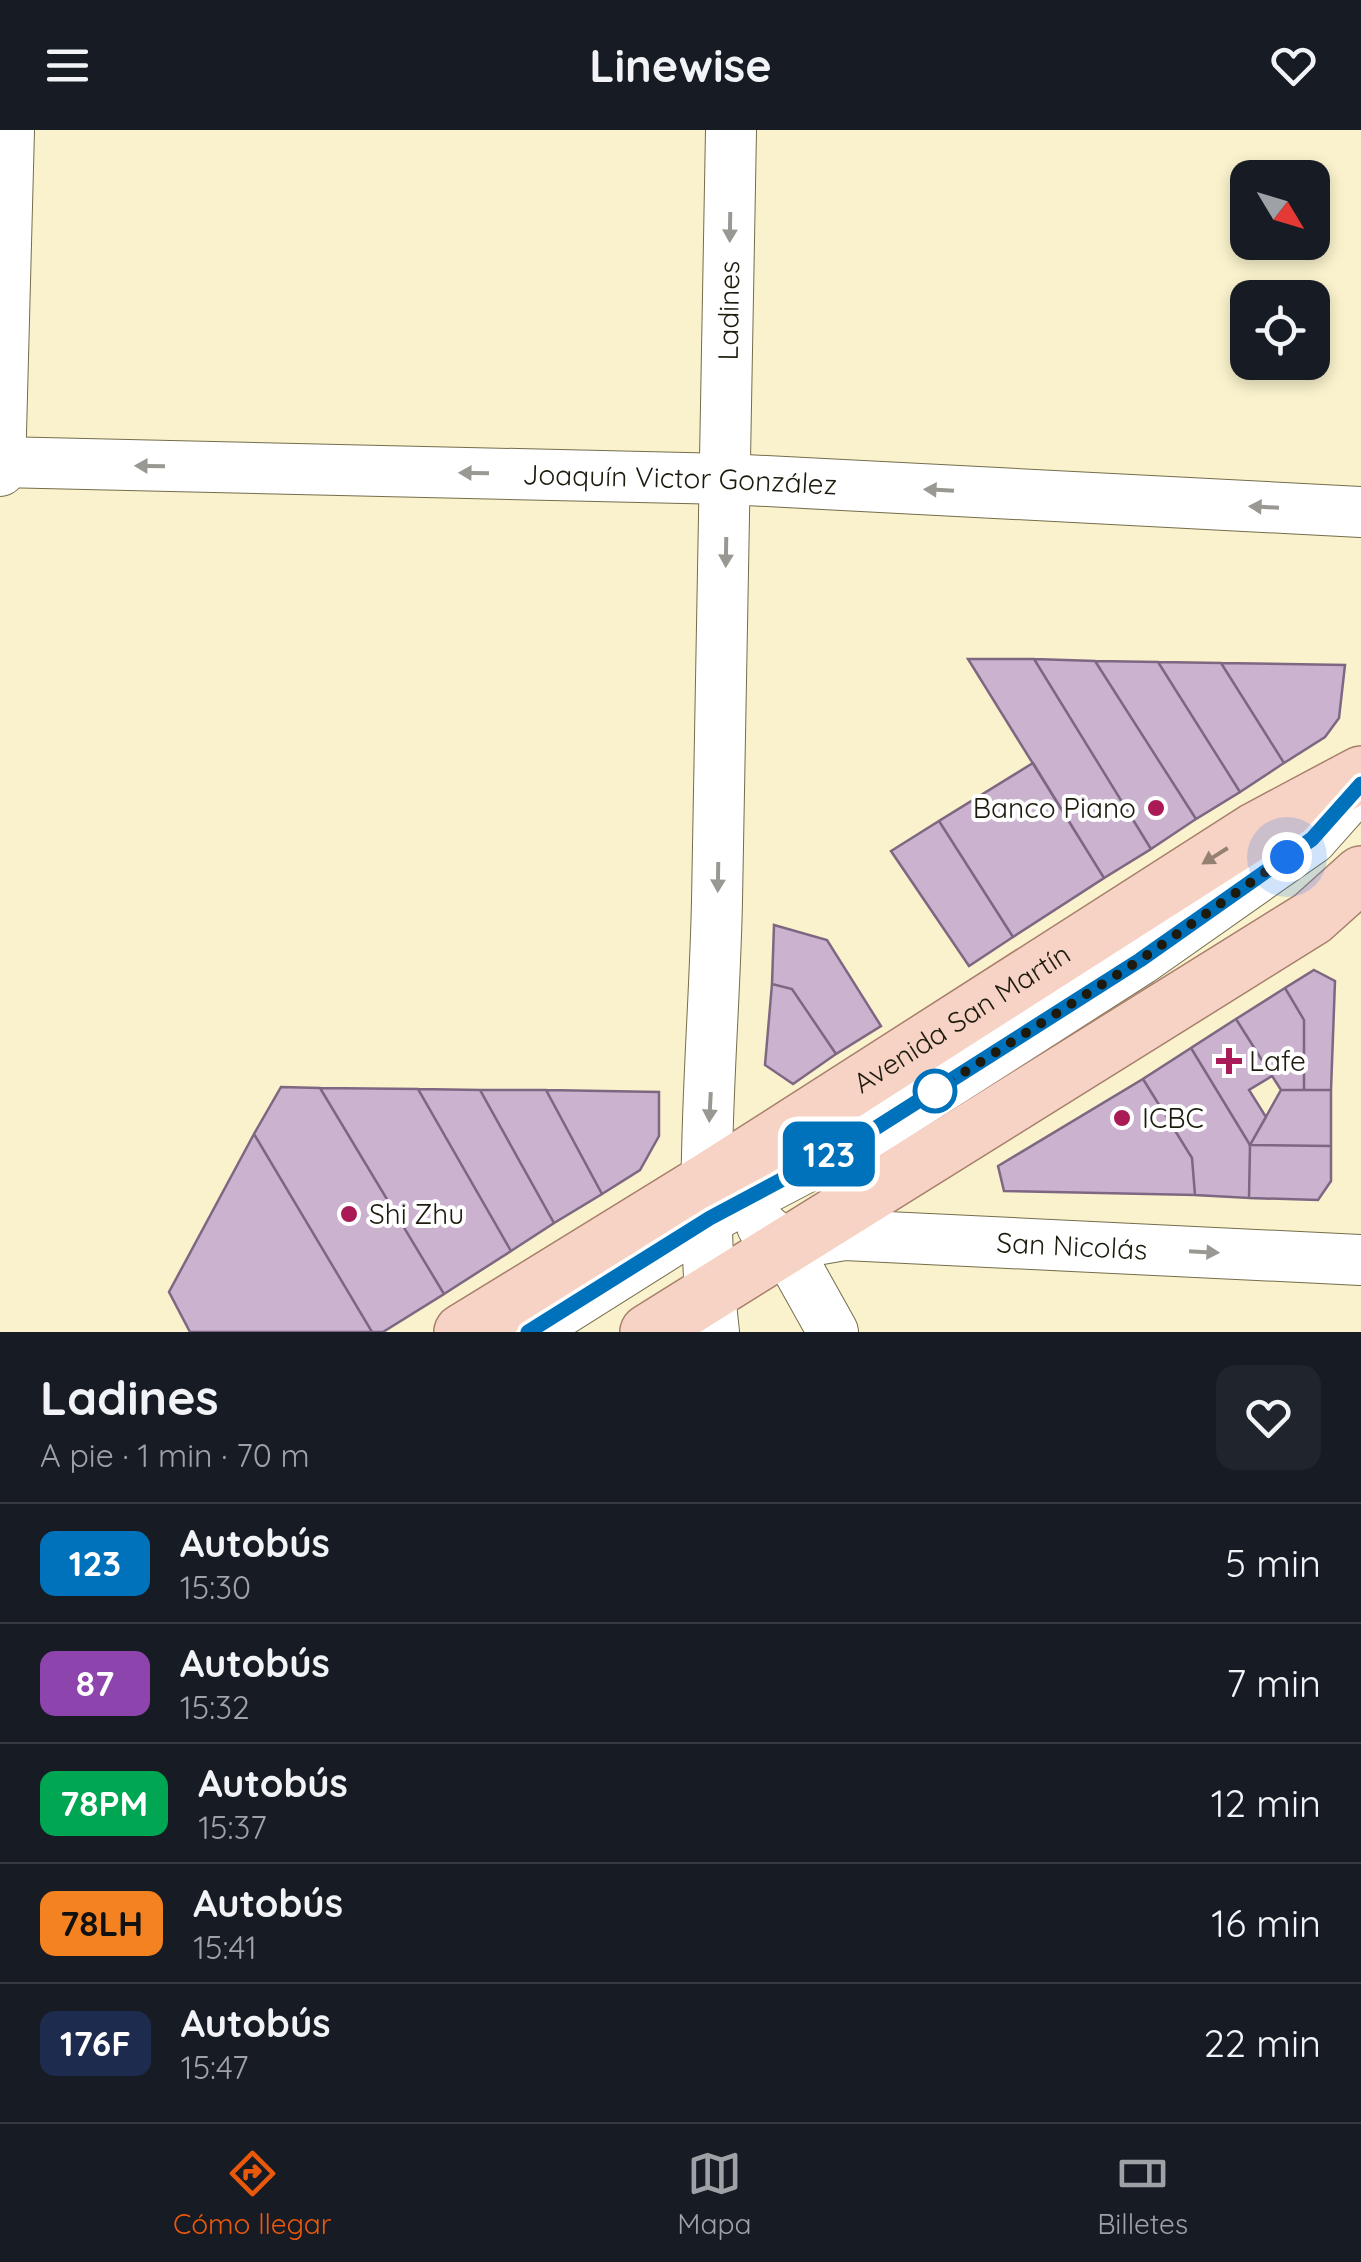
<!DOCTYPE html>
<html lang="es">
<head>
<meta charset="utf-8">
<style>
  :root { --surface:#171b24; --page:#20242c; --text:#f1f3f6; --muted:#9ea1a6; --line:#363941; --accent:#ea580c }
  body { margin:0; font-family:Quicksand,sans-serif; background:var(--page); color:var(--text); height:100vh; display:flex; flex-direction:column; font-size:38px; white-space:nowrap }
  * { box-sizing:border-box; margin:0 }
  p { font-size:32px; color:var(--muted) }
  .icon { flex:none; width:55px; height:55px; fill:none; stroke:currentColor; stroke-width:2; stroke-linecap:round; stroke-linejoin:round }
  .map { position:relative; height:1202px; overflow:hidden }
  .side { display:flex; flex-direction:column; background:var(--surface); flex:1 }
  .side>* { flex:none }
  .badge { padding:0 20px; border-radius:15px; font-size:35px; line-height:65px }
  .needle { width:65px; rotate:128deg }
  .controls { position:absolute; left:1230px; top:30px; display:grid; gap:20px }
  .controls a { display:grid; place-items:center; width:100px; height:100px; border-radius:20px; background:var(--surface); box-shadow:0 5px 15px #0003; font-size:50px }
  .you { position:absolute; width:50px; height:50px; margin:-25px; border:8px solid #fff; border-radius:50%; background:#1a73e8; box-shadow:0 0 0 15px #1a73e833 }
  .map>.badge { position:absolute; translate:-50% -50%; box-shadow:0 0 0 5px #fff }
  .round { display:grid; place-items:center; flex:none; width:105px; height:105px; border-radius:20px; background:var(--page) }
  .headline { display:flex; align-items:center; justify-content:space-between; height:170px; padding:0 40px }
  h1 { font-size:48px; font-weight:700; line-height:75px }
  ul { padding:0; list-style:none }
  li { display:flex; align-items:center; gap:30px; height:120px; padding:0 40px; border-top:2px solid var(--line) }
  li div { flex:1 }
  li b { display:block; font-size:38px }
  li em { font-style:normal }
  li .badge { min-width:110px; font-weight:700; text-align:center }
  header { display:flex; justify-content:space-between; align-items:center; height:130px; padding:0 40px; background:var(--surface); font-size:45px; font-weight:700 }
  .tabs { display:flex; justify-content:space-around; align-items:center; height:140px; border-top:2px solid var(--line); background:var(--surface); font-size:28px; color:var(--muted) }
  .tabs a { display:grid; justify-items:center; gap:5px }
  .tabs .active { color:var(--accent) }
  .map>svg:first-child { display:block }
</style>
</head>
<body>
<header><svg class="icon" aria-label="menu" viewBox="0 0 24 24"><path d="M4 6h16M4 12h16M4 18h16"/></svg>Linewise<svg class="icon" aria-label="heart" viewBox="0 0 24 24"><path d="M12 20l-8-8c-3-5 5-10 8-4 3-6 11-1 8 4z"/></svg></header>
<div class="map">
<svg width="1361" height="1202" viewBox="0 0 1361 1202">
  <rect width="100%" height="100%" fill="#f9f2cc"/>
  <path fill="#cbb2cf" stroke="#7e6782" stroke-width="2.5" d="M968 529H1034L1151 719 1104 748Z
    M1034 529 1095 531 1196 689 1151 719Z
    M1095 531 1158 532 1240 662 1196 689Z
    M1158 532 1221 533 1284 633 1240 662Z
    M1221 533 1345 535 1339 588 1325 607 1284 633Z
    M1033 633 1104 748 1013 807 939 691Z
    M939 691 1013 807 969 836 891 721Z
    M774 795 827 810 881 896 836 924 792 859 772 854Z
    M1314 840 1335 851 1331 960H1304V890L1285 858Z
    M772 854 792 859 836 924 793 954 765 935Z
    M1285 858 1304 890V960H1281L1236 889Z
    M1236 889 1272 946 1249 960 1266 987 1250 1015 1191 918Z
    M1191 918 1250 1015 1249 1068 1195 1065 1192 1028 1143 949Z
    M1143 949 1192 1028 1195 1065 1004 1061 998 1036Z
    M281 957 320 958 444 1164 383 1202H372L254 1004Z
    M320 958 418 959 511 1121 444 1164Z
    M418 959 480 960 554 1093 511 1121Z
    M480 960H546L602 1064 554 1093Z
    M546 960 659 962V1006L640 1040 602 1064Z
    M1281 960H1331V1016L1250 1015Z
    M254 1004 372 1202H190L169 1162Z
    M1250 1015 1331 1016V1051L1318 1070 1249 1068Z"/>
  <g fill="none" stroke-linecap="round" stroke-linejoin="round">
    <defs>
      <g id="minor">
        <path id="s1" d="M0 332 727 349 1361 382"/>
        <path d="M0 341 9 0"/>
        <path d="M762 1096 785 1116 833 1202"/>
        <path id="s2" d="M788 1115 845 1105 1361 1130"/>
        <path d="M528 1202 709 1088 860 1009 1140 830 1312 709 1361 654"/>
        <path id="s3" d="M714 1202C697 1060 714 914 717 771 723 514 728 257 731 0"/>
      </g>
      <g id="major">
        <path id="s4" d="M462 1202 709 1050 1256 700 1361 644"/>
        <path d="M648 1202 1312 788 1361 744"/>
      </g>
    </defs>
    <use href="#minor" stroke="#746d4c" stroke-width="52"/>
    <use href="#major" stroke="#a87f6c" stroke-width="58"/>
    <use href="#minor" stroke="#fff" stroke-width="50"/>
    <use href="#major" stroke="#f7d3c5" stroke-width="55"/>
  </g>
  <defs><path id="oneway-solid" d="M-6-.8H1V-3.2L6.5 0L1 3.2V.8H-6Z" transform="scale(2.5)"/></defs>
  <g fill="#9a9893">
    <use href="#oneway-solid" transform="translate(730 97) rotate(91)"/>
    <use href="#oneway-solid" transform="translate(150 336) rotate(-179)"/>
    <use href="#oneway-solid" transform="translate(474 343) rotate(-179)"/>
    <use href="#oneway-solid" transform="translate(939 360) rotate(-177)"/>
    <use href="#oneway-solid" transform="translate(1264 377) rotate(-177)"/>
    <use href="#oneway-solid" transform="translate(726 422) rotate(91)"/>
    <use href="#oneway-solid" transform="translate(718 747) rotate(91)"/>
    <use href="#oneway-solid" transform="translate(710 977) rotate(93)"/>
    <use href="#oneway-solid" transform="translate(1204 1122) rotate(3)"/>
  </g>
  <use fill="#958073" href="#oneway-solid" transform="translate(1215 726) rotate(148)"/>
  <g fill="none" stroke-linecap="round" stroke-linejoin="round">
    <defs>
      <path id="line" d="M528 1202 710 1088 860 1008 1140 830 1312 709 1361 654"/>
    </defs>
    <use href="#line" stroke="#fff" stroke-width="22"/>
    <use href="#line" stroke="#0072bc" stroke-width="15"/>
    <path stroke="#1e1b0e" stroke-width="10" stroke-dasharray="0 18" d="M935 961 1140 830 1287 727"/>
  </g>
  <g fill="#aa1a57" stroke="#fff" stroke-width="4">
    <circle cx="1156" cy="678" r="10"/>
    <path d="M1224 916h10v10h10v10h-10v10h-10v-10h-10v-10h10z"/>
    <circle cx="1122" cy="988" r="10"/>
    <circle cx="349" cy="1084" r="10"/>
  </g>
  <circle fill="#fff" stroke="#0072bc" stroke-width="5" cx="935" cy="961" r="20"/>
  <g text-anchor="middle" stroke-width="8" stroke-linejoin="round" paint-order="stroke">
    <g font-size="28" fill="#1e1b0e" stroke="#fff">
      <text dy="10" stroke="none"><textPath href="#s3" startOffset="1022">Ladines</textPath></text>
      <text dy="10" stroke="none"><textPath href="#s1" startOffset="680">Joaquín Victor González</textPath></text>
      <text dy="10" stroke="none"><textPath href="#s4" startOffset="590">Avenida San Martín</textPath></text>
      <text dy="10" stroke="none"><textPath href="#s2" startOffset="285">San Nicolás</textPath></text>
    </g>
    <g font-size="28" fill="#1e1b0e" stroke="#fff" text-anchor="start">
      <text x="1136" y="688" text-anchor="end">Banco Piano</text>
      <text x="1249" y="941">Lafe</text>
      <text x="1142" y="998">ICBC</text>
      <text x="369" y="1094">Shi Zhu</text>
    </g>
  </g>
</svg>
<div class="controls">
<a><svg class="needle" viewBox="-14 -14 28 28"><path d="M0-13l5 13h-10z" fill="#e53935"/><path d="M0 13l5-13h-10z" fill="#9ea1a6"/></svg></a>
<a><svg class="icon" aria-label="locate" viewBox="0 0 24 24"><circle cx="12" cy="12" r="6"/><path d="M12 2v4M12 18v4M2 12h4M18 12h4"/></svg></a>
</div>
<div class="you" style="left:1287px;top:727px"></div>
<b class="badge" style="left:829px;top:1024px;background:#0072bc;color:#fff">123</b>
</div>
<section class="side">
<div class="headline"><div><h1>Ladines</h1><p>A pie · 1 min · 70 m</p></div><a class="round"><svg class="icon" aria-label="heart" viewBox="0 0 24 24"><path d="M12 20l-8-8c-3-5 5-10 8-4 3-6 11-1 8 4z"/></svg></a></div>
<ul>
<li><span class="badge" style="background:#0072bc;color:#fff">123</span><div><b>Autobús</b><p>15:30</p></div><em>5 min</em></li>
<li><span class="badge" style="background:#8e44ad;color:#fff">87</span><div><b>Autobús</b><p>15:32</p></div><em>7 min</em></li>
<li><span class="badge" style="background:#00a651;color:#fff">78PM</span><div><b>Autobús</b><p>15:37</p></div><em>12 min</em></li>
<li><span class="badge" style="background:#f58220;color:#111">78LH</span><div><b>Autobús</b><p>15:41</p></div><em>16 min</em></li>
<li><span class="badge" style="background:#1d2b4f;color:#fff">176F</span><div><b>Autobús</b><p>15:47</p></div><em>22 min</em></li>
</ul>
</section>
<nav class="tabs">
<a class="active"><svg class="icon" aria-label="directions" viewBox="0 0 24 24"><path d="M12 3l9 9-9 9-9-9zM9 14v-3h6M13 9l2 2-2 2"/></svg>Cómo llegar</a>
<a><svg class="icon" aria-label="map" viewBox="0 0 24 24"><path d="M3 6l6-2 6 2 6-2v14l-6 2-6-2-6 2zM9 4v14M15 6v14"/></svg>Mapa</a>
<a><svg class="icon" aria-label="tickets" viewBox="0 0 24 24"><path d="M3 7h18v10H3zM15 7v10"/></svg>Billetes</a>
</nav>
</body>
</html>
